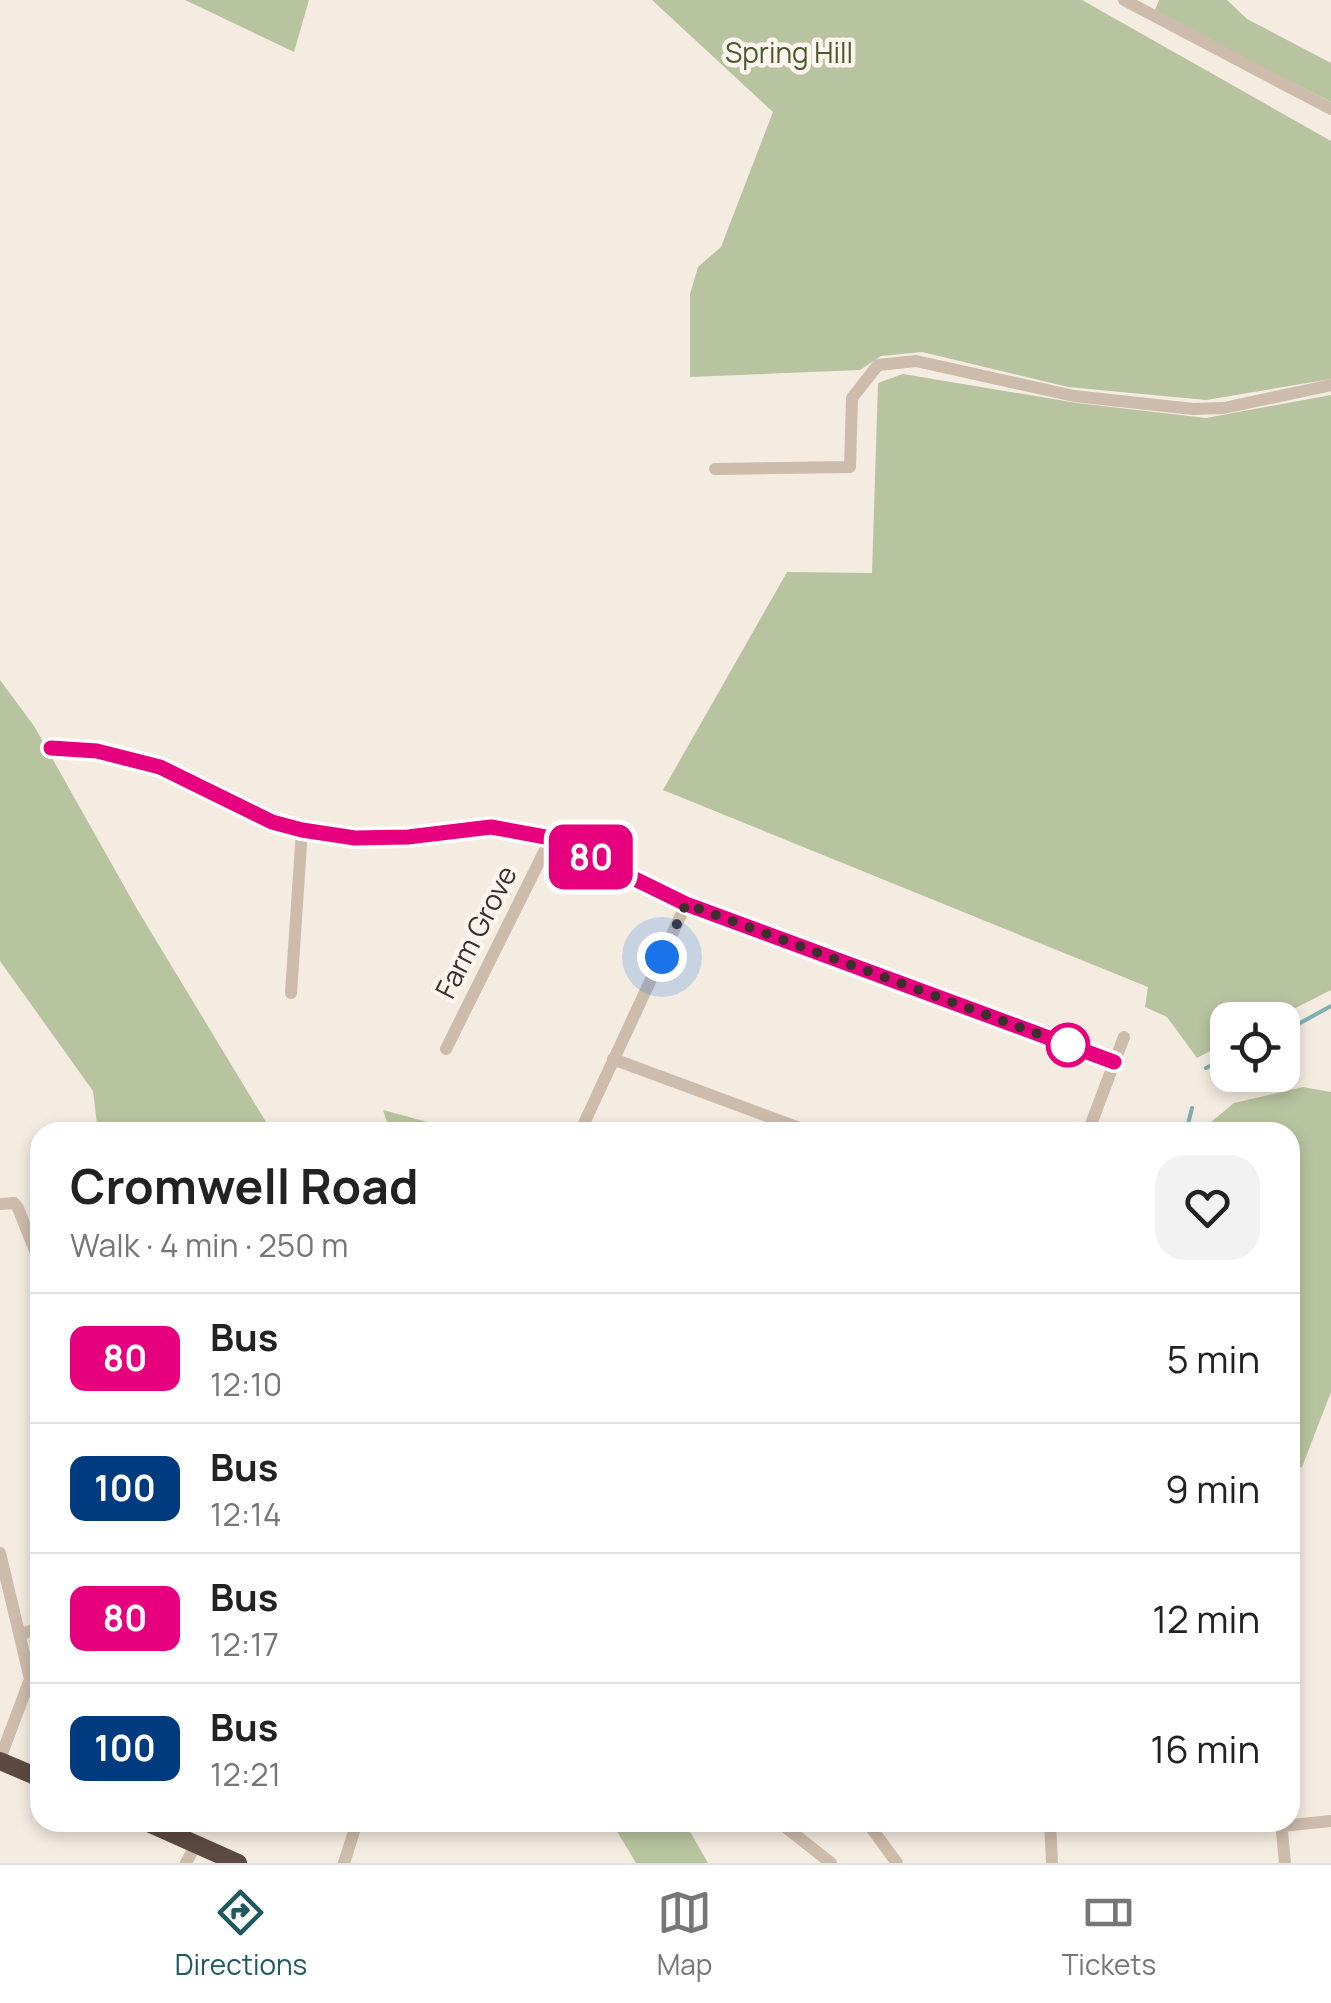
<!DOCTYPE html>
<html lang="en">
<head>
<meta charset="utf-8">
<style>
  :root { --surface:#fff; --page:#f2f2f2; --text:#222; --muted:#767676; --line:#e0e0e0; --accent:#1f5a5e }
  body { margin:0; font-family:Manrope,sans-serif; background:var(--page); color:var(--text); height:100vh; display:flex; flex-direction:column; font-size:38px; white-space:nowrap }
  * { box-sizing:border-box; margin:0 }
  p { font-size:32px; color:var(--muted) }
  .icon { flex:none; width:55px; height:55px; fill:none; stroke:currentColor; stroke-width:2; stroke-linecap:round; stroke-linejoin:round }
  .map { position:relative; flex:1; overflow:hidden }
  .side { position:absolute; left:30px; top:1122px; width:1270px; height:710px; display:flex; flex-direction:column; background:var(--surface); border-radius:30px; box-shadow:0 5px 15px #0003 }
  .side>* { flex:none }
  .badge { padding:0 20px; border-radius:15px; font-size:35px; line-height:65px }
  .tools { position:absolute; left:1210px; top:1002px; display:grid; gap:20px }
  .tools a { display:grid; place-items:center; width:90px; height:90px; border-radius:20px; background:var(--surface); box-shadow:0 5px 15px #0003; font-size:50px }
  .you { position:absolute; width:50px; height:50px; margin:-25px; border:8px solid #fff; border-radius:50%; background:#1a73e8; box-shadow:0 0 0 15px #1a73e833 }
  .map>.badge { position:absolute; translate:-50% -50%; box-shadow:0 0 0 5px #fff }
  .round { display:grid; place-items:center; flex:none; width:105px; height:105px; border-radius:30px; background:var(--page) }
  .head { display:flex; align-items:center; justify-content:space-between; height:170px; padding:0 40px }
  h1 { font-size:48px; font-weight:700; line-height:75px }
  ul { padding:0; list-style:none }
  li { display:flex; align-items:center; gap:30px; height:130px; padding:0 40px; border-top:2px solid var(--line) }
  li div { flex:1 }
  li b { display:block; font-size:38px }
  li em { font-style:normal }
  li .badge { min-width:110px; font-weight:700; text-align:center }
  .dock { display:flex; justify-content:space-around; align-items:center; height:140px; border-top:2px solid var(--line); background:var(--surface); font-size:28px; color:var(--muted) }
  .dock a { display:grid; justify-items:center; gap:5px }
  .dock .active { color:var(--accent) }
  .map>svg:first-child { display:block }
</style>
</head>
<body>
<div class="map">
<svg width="1331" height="1863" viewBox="0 0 1331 1863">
  <rect width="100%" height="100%" fill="#f4ebe1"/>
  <path fill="#b8c4a0" d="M185 0H309L294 52Z
    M652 0H1082L1331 141V379L1206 400 1068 387 922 352 881 356 860 370 690 377V294L698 267 721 247 773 112Z
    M1159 0H1227L1247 19 1331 63V102L1154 12Z
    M903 374 1077 403 1206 418 1331 395V990L1272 1020H1228L1227 1042 1197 1058 1167 1017 1145 1007 1148 987 663 790 787 572 872 573 878 383Z
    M0 680 34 726 137 909 272 1132H98L93 1091 0 961Z
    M1303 1087 1331 1092V1392L1302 1467 1290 1470V1132H1199L1234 1103Z
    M383 1110 465 1132H390Z
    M612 1823H685L708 1863H636Z"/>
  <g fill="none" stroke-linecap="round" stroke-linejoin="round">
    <path stroke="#7fb0b2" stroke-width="4" d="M1282 1033 1331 1006
      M1206 1068 1228 1057
      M1186 1132 1192 1108"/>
    <path stroke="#cdbbac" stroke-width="12" d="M1124 0 1331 109
      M715 469 850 467 852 398 878 365 916 361 1074 396 1193 409 1224 408 1331 385
      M51 747 97 751 160 767 272 822 302 830 355 838 408 837 491 827 551 838 686 904 1115 1062
      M291 993 302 830
      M446 1049 551 838
      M613 1059 810 1132
      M580 1132 686 904
      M1088 1132 1124 1037
      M0 1204 14 1203 18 1208 40 1263
      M0 1553 30 1679 0 1759
      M21 1634 40 1628
      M779 1822 831 1863
      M867 1822 897 1863
      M1050 1822 1052 1863
      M1281 1822 1285 1863
      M1281 1826 1331 1821
      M186 1863 196 1844
      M344 1863 357 1822"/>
    <path stroke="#5c4a42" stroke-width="18" d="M0 1761 40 1778
      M146 1822 238 1863"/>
  </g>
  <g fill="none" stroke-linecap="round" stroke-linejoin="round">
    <defs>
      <path id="line" d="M51 748 97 751 160 767 272 822 302 830 355 838 408 837 491 827 551 838 686 904 1114 1062"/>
    </defs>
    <use href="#line" stroke="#fff" stroke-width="22"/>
    <use href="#line" stroke="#e6007e" stroke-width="15"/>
    <path stroke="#3b302b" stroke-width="10" stroke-dasharray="0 18" d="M662 957 686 904 1079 1049 1068 1045"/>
  </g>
  <circle fill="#fff" stroke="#e6007e" stroke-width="5" cx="1068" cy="1045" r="20"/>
  <g text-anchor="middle" stroke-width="9" stroke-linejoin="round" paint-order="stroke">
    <g font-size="28" fill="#4a5a2e" stroke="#fbf5ee">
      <text x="789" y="63">Spring Hill</text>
    </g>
    <g font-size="28" fill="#3b302b" stroke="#fbf5ee">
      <text transform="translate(476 932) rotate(-63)" y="10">Farm Grove</text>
    </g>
  </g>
</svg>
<div class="tools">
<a><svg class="icon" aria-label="locate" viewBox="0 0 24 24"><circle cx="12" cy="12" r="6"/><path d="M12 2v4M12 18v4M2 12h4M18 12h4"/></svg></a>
</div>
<div class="you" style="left:662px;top:957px"></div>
<b class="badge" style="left:591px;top:857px;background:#e6007e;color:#fff">80</b>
<section class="side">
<div class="head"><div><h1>Cromwell Road</h1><p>Walk · 4 min · 250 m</p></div><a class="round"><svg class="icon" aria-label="heart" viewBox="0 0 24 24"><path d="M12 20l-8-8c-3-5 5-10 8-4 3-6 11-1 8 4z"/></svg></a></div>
<ul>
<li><span class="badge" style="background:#e6007e;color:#fff">80</span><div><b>Bus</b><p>12:10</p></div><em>5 min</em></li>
<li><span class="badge" style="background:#003b80;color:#fff">100</span><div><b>Bus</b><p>12:14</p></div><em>9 min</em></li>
<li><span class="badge" style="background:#e6007e;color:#fff">80</span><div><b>Bus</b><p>12:17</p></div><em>12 min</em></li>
<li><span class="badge" style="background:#003b80;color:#fff">100</span><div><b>Bus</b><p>12:21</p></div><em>16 min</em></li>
</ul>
</section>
</div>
<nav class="dock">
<a class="active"><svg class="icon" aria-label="directions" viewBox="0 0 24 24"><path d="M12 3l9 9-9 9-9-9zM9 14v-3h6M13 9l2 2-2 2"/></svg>Directions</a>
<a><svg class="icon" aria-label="map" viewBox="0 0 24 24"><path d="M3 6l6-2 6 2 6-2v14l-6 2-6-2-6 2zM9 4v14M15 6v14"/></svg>Map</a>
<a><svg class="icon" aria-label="tickets" viewBox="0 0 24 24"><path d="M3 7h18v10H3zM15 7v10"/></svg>Tickets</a>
</nav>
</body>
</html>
